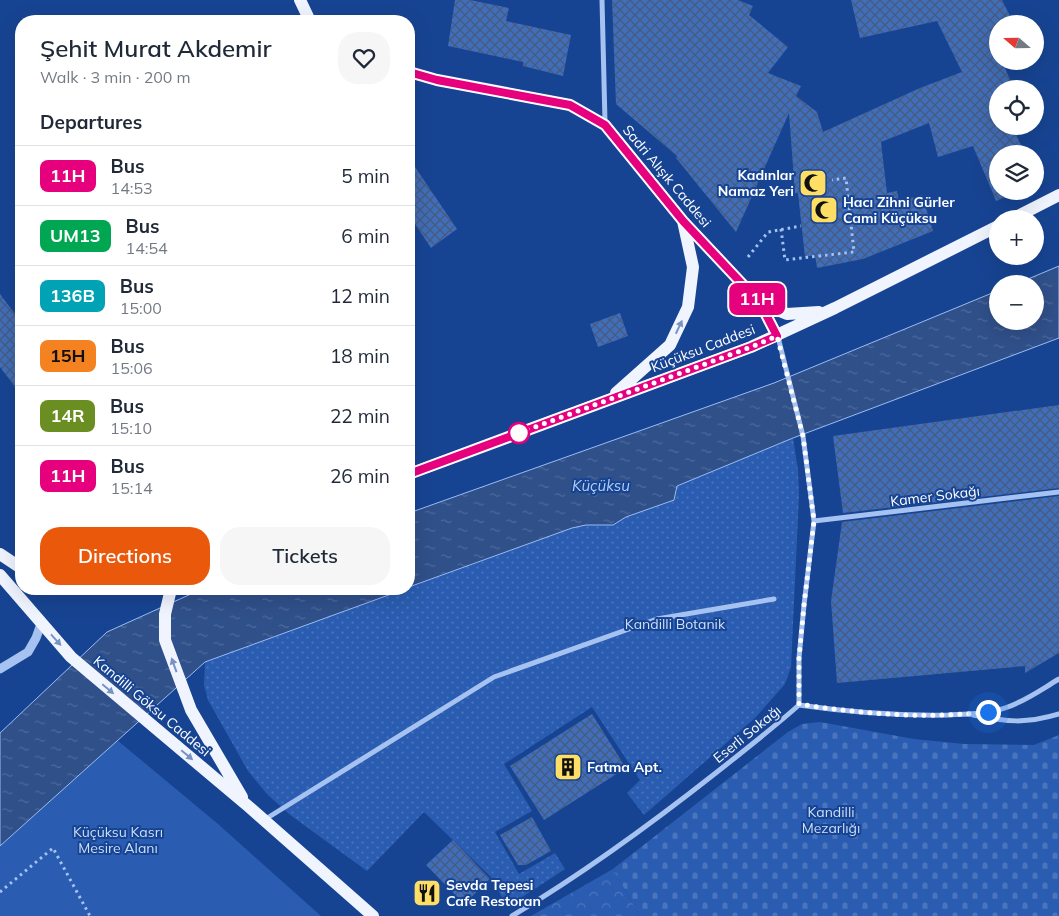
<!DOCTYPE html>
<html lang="en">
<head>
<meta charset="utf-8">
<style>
  :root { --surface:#fff; --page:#f6f6f7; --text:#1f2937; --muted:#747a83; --line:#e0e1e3; --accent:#ea580c }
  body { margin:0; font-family:Mulish,sans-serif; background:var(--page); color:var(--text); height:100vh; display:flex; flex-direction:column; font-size:19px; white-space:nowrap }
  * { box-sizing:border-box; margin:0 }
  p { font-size:16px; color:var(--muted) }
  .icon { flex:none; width:28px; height:28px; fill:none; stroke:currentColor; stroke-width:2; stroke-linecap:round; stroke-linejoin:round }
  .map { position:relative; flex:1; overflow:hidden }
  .drawer { position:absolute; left:15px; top:15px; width:400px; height:580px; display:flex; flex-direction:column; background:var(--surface); border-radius:20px; box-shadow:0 5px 20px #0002 }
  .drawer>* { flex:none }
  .badge { padding:0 10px; border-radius:8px; font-size:18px; line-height:32px }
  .needle { width:32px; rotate:290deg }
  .tools { position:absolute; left:989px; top:15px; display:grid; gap:10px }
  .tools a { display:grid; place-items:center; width:55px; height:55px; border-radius:50%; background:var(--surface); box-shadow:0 5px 20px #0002; font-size:25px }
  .you { position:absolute; width:25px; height:25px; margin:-12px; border:4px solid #fff; border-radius:50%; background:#1a73e8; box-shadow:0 0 0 8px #1a73e833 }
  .map>.badge { position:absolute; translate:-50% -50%; box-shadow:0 0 0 2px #fff }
  h2 { padding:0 25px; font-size:19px; line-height:45px }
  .round { display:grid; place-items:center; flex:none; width:52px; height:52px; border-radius:20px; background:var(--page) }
  .head { display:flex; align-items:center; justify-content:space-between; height:85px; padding:0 25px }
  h1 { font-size:24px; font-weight:600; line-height:38px }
  .action { display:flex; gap:10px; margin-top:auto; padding:10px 25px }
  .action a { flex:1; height:58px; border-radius:20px; background:var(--accent); color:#fff; font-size:20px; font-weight:600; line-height:58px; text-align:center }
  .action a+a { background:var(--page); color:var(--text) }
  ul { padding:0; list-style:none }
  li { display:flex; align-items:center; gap:15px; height:60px; padding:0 25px; border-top:1px solid var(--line) }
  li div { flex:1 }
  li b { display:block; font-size:19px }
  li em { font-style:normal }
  li .badge { min-width:55px; font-weight:700; text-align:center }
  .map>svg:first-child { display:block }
</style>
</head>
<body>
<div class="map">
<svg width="1059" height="916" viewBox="0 0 1059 916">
  <defs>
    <pattern id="forest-crowns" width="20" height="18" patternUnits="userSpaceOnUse" patternTransform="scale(1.25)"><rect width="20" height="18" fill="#2a5db1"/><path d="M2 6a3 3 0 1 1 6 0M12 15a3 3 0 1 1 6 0" fill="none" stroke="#4a75bd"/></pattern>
    <pattern id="cemetery-stones" width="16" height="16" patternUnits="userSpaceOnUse" patternTransform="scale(1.25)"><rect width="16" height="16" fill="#2a5db1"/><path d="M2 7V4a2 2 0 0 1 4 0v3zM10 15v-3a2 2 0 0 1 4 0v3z" fill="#4a75bd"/></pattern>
    <pattern id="garden-dots" width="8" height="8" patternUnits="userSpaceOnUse" patternTransform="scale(1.25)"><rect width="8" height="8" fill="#2a5db1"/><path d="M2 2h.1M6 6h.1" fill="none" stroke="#4a75bd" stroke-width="1.8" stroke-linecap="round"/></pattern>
    <pattern id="water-ripples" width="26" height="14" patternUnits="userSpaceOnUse" patternTransform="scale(1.25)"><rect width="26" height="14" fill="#30508a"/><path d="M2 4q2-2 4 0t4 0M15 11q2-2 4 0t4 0" fill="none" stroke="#4f6a9c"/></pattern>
    <pattern id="building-cross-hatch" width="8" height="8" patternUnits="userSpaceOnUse" patternTransform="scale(1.25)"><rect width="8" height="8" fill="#406eba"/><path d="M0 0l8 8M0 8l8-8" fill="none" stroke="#475b7e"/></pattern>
  </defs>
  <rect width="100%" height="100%" fill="#174492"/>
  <path fill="#2a5db1" d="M117 740 218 824 321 916H0V846Z"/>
  <path fill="url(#forest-crowns)" d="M613 869 640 916H531Z"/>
  <path fill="url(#cemetery-stones)" d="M820 722 914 739 964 744 1034 745 1059 735V916H640L613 869 788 732 802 724Z"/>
  <path fill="url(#garden-dots)" d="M793 438 798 470 799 495 791 667 785 684 755 718 644 815 627 793 640 780 592 707 504 764 532 811 495 832 519 874 555 853 565 869 507 907 492 878 424 812 367 871 289 814 267 794 248 771 208 700 204 685 205 662 572 528 586 525H613L677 486Z"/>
  <path fill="url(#water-ripples)" stroke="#99bcf3" d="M1059 266V338L793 438 677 486 674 500 626 517 613 525H586L572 528 409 587V513L774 383 997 291 998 321H1035V284H1016Z
    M202 589H405L205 662 0 846V733L107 632Z"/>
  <path fill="url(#building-cross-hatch)" d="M455 0H470L509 8 506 21 571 35 563 76 523 66V62L448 46Z
    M612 0H738L753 6 749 15 788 47 768 73 801 86 796 96 817 112 823 132 920 88 962 72 937 21 860 38 851 0H1002L1011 18 998 24V61H1002L1014 89H998V126H1030L1015 132 1025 154H998V191H1021L996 201 973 146 938 157 929 123 881 142 887 193 897 191 899 201 922 195 933 231 863 259 817 268 815 255 805 257 798 193H795L789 113 736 232 676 158 677 156 616 104Z
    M409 158 457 229 431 248 409 215Z
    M0 294 21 322V395L0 367Z
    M620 313 628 336 598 347 590 324Z
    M1059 405V488L843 513 833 436Z
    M1059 496V653L1025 673V666L837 683 831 601 842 522Z
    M592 714 626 768 544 820 510 766Z
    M532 817 551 851 526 865H518L500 835Z
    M453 840 490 879 464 904 426 865Z"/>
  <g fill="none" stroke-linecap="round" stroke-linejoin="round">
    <path stroke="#a6c2f0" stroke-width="3" stroke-dasharray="2.5 4" stroke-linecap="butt" d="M781 229 785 260 854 252 846 178 832 180
      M748 257 768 232 801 226
      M0 892 53 848 90 916"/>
    <path stroke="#a6c2f0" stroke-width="5" d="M602 0 605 122
      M778 337 803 436 814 521 804 605 799 658V705
      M814 521 1059 492
      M973 715C1007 722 1026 724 1059 714
      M264 820 494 677 657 619 774 599
      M512 916C584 873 651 824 717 772 745 750 773 728 799 705 848 712 898 716 948 715 967 714 987 714 1005 708 1024 702 1042 689 1059 679"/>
    <path stroke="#a6c2f0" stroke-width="9" d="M0 669 28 652 36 638 41 624"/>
    <path stroke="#eff4ff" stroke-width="12" d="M300 0 310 21
      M409 72 437 80 570 105 605 125 683 221 760 303 777 336
      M1012 219 1059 195
      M760 303 787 314 819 312
      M616 393 670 345 688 307 693 267 683 221
      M409 474 751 347 835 308 998 226
      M0 554 21 568
      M0 575 71 657 248 806 373 916
      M171 589 165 614V640L191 710 242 797"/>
  </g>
  <defs><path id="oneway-solid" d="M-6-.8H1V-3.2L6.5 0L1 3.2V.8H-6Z" transform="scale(1.25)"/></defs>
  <g fill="#7893c3">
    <use href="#oneway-solid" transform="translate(679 327) rotate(-65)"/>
    <use href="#oneway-solid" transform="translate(56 640) rotate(48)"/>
    <use href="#oneway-solid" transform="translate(174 665) rotate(-110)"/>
    <use href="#oneway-solid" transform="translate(108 689) rotate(40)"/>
    <use href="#oneway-solid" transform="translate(187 755) rotate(40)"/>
  </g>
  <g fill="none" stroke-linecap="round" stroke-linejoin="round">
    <defs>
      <path id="line" d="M409 72 437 80 570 105 605 125 683 221 760 303 777 336 751 347 409 474"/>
    </defs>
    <use href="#line" stroke="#fff" stroke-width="11"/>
    <use href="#line" stroke="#e6007e" stroke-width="8"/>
    <path stroke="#fff" stroke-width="5" stroke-dasharray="0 9" d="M519 433 751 347 777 336 803 436 814 521 804 605 799 658V704C861 714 926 719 988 712"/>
  </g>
  <defs>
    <symbol id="mosque-square" viewBox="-11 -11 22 22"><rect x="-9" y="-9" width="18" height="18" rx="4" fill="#ffde65" stroke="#174492"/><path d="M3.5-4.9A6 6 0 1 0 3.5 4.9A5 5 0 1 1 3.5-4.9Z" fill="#111"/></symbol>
    <symbol id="building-square" viewBox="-11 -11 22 22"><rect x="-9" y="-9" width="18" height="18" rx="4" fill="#ffde65" stroke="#174492"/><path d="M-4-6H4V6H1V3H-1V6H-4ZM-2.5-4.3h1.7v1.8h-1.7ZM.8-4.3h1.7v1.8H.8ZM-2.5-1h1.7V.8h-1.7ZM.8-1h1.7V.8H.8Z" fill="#111"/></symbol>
    <symbol id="restaurant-square" viewBox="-11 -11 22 22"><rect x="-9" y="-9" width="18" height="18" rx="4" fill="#ffde65" stroke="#174492"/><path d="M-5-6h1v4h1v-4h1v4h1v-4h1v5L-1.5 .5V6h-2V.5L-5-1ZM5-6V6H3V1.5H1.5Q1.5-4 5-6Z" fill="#111"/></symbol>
  </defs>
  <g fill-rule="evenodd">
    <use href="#mosque-square" x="797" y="167" width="32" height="32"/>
    <use href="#mosque-square" x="808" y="194" width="32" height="32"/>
    <use href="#building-square" x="552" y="751" width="32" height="32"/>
    <use href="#restaurant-square" x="411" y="877" width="32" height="32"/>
  </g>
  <circle fill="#fff" stroke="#e6007e" stroke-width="2.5" cx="519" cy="433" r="10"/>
  <g text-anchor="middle" stroke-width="4" stroke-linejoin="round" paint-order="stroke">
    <g font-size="14" font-weight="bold" fill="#fff" stroke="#174492" text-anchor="start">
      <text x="794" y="180" text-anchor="end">Kadınlar<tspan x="794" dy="16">Namaz Yeri</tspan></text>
      <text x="843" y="207">Hacı Zihni Gürler<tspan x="843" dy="16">Cami Küçüksu</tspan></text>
      <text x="587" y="772">Fatma Apt.</text>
      <text x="446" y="890">Sevda Tepesi<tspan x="446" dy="16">Cafe Restoran</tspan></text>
    </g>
    <g font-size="14" fill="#fff" stroke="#174492">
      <text transform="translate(667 176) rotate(50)" y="5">Sadri Alışık Caddesi</text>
      <text transform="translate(703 348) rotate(-21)" y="5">Küçüksu Caddesi</text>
      <text transform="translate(935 496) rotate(-7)" y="5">Kamer Sokağı</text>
      <text transform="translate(152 706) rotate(40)" y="5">Kandilli Göksu Caddesi</text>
      <text transform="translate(747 734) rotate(-39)" y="5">Eserli Sokağı</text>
    </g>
    <g font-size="14" fill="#cddffb" stroke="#174492">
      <text x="675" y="629">Kandilli Botanik</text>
      <text x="831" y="817">Kandilli<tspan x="831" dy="16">Mezarlığı</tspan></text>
      <text x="118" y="837">Küçüksu Kasrı<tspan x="118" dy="16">Mesire Alanı</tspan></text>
    </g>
    <g font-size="15" font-style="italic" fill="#b2cdf7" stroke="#174492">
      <text x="601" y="491">Küçüksu</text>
    </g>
  </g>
</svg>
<div class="tools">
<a><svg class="needle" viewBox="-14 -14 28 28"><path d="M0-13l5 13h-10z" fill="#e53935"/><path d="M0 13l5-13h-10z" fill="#747a83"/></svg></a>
<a><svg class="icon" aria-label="locate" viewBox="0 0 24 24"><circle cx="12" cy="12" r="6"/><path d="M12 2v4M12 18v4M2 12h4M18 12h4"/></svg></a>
<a><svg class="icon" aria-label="layers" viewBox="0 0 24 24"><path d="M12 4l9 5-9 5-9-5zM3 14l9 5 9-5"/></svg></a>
<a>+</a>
<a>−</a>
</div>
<div class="you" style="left:988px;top:712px"></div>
<b class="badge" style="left:757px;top:299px;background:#e6007e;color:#fff">11H</b>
<section class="drawer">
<div class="head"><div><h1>Şehit Murat Akdemir</h1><p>Walk · 3 min · 200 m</p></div><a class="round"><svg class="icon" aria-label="heart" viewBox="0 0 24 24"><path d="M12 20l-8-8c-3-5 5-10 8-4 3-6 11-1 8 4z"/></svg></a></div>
<h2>Departures</h2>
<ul>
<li><span class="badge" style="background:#e6007e;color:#fff">11H</span><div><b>Bus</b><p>14:53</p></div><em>5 min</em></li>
<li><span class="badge" style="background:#00a651;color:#fff">UM13</span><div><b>Bus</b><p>14:54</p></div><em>6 min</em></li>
<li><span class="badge" style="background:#00a3b4;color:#fff">136B</span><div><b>Bus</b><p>15:00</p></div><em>12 min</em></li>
<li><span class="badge" style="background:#f58220;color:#111">15H</span><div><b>Bus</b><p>15:06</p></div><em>18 min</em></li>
<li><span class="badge" style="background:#6b8e23;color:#fff">14R</span><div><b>Bus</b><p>15:10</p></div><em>22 min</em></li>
<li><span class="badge" style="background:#e6007e;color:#fff">11H</span><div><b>Bus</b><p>15:14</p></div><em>26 min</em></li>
</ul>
<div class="action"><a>Directions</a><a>Tickets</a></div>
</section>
</div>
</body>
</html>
